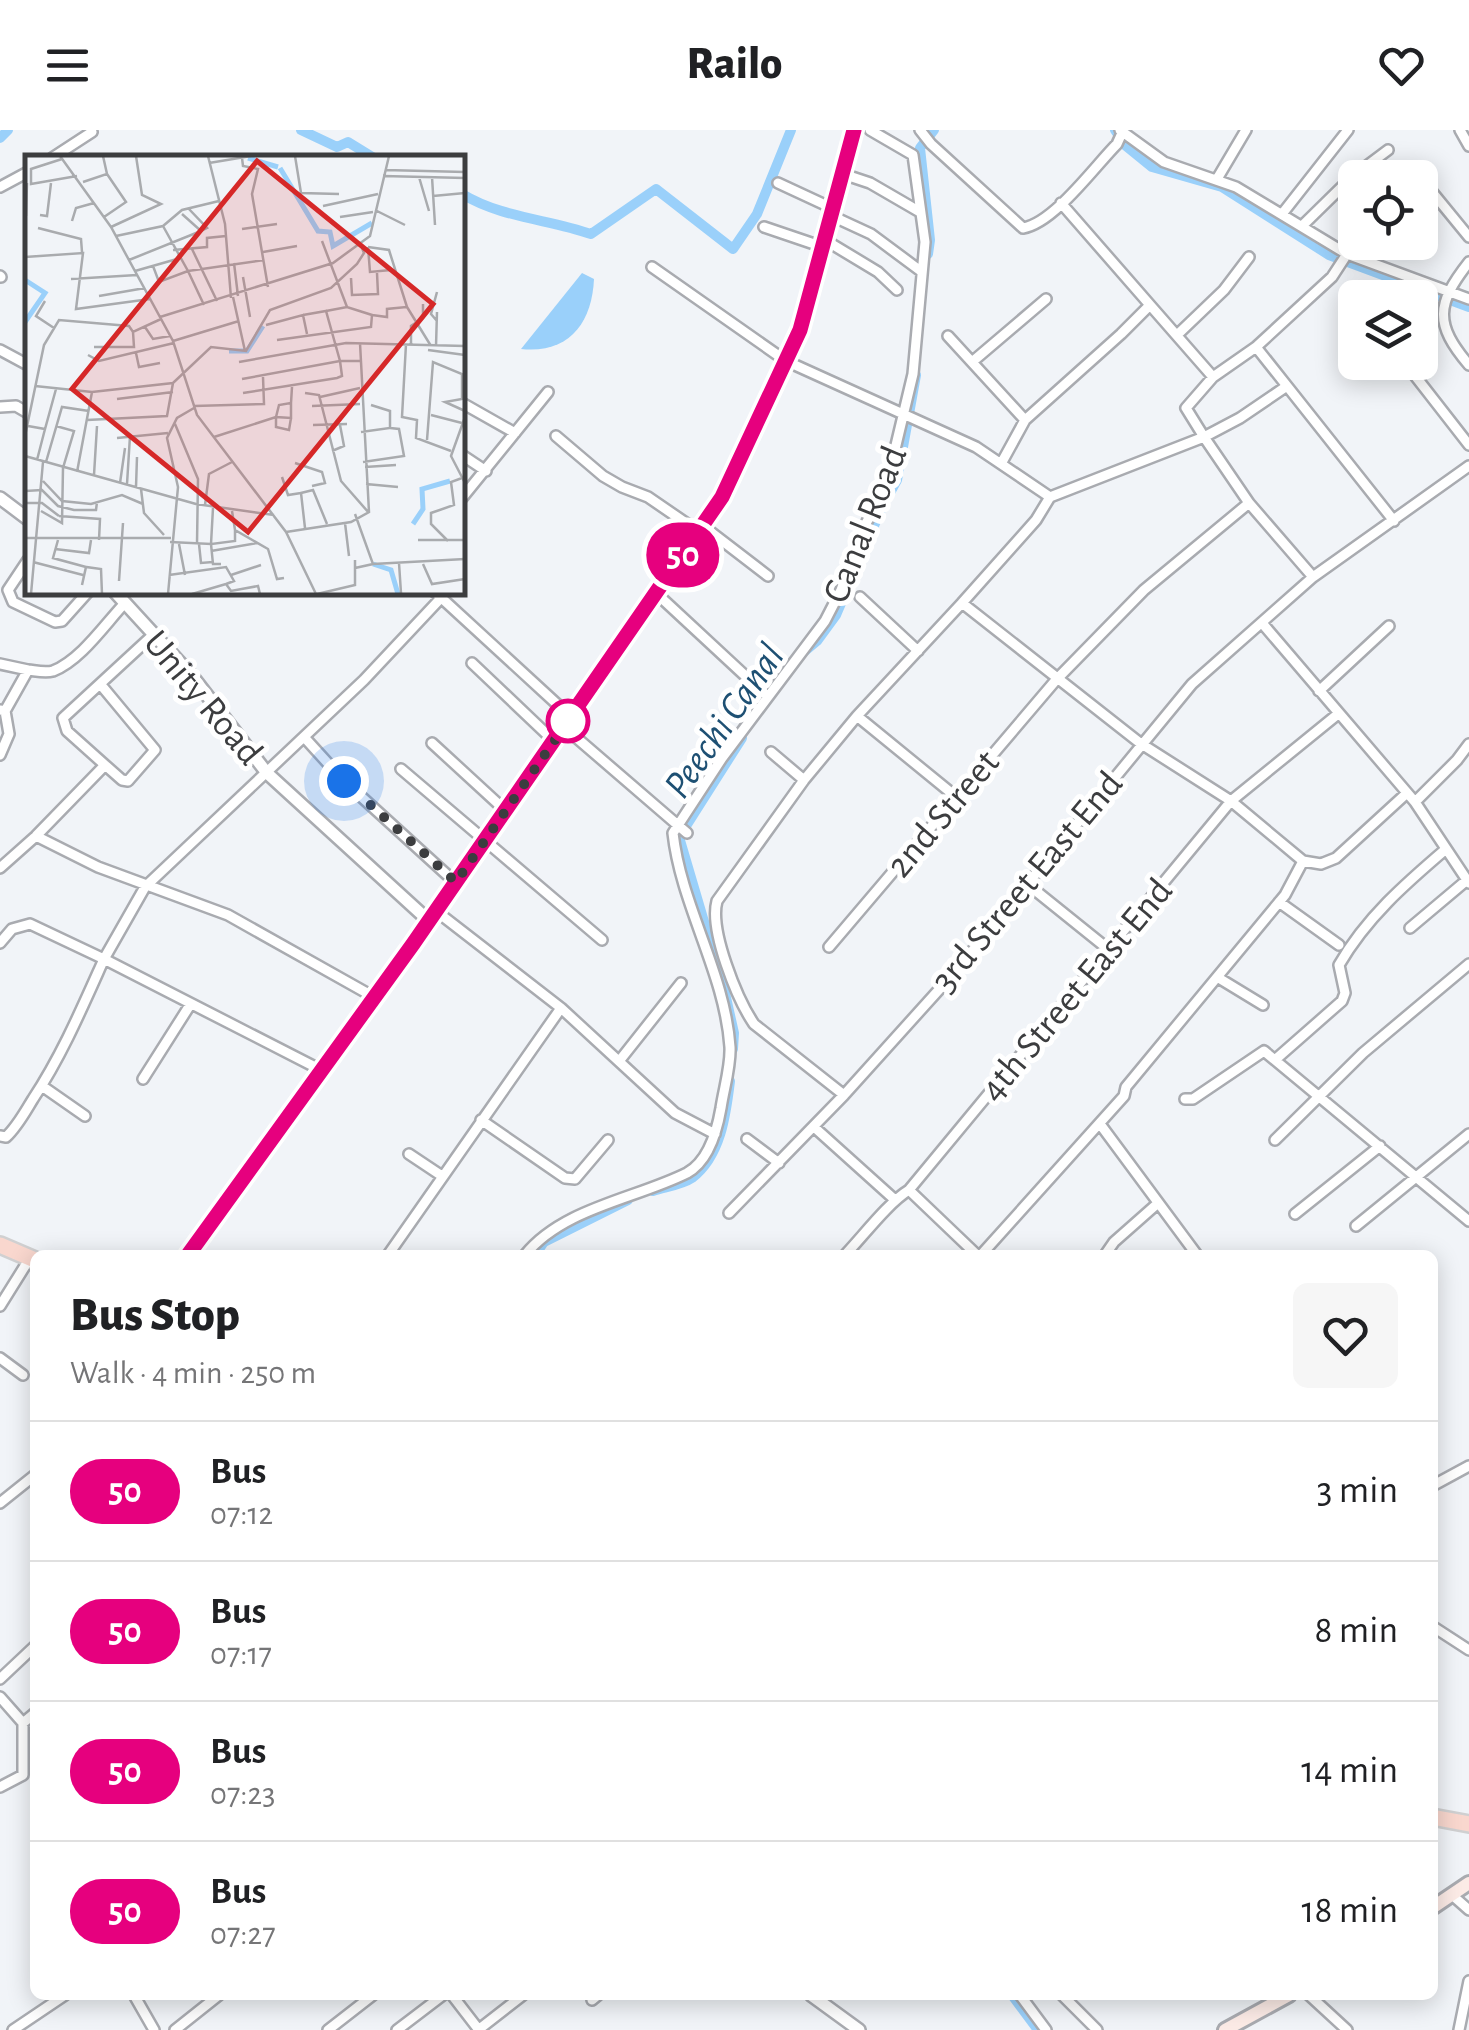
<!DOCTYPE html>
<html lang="en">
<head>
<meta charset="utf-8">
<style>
  :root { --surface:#fff; --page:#f6f6f6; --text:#202124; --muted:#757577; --line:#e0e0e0 }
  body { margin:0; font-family:"Alegreya Sans",sans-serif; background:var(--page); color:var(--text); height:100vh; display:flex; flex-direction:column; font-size:38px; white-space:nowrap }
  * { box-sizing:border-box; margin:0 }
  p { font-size:32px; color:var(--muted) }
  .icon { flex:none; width:55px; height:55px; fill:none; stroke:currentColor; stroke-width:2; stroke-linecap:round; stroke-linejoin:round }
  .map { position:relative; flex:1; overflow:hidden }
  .details { position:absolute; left:30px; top:1120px; width:1408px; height:750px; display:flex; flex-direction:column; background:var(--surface); border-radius:15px; box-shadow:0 5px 25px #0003 }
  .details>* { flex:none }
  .badge { padding:0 20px; border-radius:32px; font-size:35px; line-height:65px }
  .tools { position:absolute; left:1338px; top:30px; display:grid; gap:20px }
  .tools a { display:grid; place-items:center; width:100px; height:100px; border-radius:15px; background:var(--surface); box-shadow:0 5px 25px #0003; font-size:50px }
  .you { position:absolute; width:50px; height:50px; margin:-25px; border:8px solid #fff; border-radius:50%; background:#1a73e8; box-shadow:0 0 0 15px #1a73e833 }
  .map>.badge { position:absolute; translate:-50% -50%; box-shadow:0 0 0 5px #fff }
  .round { display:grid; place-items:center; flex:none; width:105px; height:105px; border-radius:15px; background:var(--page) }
  .summary { display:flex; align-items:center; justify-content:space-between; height:170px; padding:0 40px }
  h1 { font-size:48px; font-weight:800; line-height:75px }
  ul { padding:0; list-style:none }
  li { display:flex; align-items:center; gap:30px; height:140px; padding:0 40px; border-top:2px solid var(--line) }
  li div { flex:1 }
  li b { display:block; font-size:38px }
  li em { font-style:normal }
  li .badge { min-width:110px; font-weight:700; text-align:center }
  header { display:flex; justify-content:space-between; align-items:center; height:130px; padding:0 40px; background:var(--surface); font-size:45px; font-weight:800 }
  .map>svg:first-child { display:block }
</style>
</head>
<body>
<header><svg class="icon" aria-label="menu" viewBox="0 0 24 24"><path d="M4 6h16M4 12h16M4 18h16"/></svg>Railo<svg class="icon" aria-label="heart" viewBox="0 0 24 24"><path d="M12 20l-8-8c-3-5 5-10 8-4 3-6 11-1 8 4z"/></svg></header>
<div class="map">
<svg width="1469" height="1900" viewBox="0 0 1469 1900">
  <rect width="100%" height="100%" fill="#f1f4f8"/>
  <path fill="#9ad0fa" d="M582 143 594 149C592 193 569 224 521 219Z"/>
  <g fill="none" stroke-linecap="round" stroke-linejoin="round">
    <path stroke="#9ad0fa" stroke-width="10" d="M301 0 337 17 348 12 374 28
      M1115 0 1125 15 1152 37 1222 57 1329 125 1469 177
      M0 8 8 0
      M462 64C502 88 548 89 591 104L656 59 733 119 757 84 791 0
      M928 124 930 110 920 18 934 0
      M805 521 817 511 836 485 882 377 897 350 916 245
      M733 919 734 903 725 863 679 707 742 608
      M653 1061C665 1057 682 1055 692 1048 721 1026 726 984 730 951
      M535 1125 544 1112 628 1070
      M1012 1865 1038 1900"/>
    <defs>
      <path id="minor" d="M920 0 931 14 1023 98C1054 93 1095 36 1117 14L1122 3
        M1120 0 1164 32 1236 57 1347 124 1332 147 1256 217 1287 256 1240 288 1204 307 1186 278 1213 247
        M1460 0 1469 16
        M52 28 92 2
        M843 44 870 53 920 82
        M1419 46 1469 107
        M1217 49 1246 0
        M778 53 834 79
        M0 57 28 42
        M1282 84 1348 0
        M832 86 871 104 922 142
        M1302 96 1352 47 1388 20
        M764 97 823 117
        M825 110 878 142 897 160
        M1347 124 1469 169
        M1469 132C1436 174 1434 194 1469 235
        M652 137 786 231 976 317 1050 367
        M0 146 1 147
        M1150 175 1213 247 1256 217
        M1177 205 1224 160 1249 127
        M948 206 1025 290 1121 204 1150 175 1061 73
        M0 220 28 235
        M972 232 1046 169
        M1409 238 1469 315
        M1287 256 1394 391
        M462 273 515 303
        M0 277 16 276 28 283
        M556 306 603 346 622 357 648 367 699 402
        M462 325 486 341
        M1002 332 1025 290
        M462 368 548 262
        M1249 373 1313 447
        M703 396 768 446
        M28 430 8 460 13 472 55 492 62 491 88 462
        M435 462 571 587
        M656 463 767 566
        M860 467 918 521
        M1262 493 1415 672 1469 753
        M472 533 554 611
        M0 534 28 540 5 581 0 580
        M28 540C37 541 45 543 53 541 81 530 105 494 125 473
        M101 555 155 620 128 651 122 650 105 635
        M1319 561 1389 496
        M564 597 687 703
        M304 607 344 651 456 753
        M432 613 506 681
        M771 622 804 650
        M0 625 9 604 5 581
        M401 639 602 810
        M1415 672 1457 630 1469 614
        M36 706 98 737 228 785 374 867
        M1303 731 1321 734 1336 728 1407 663
        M0 738 36 706 105 635 67 601 63 588 153 505
        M1026 753 1108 819
        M1279 772 1339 815
        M436 781 561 878 675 983 715 1004
        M1410 798 1467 750
        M0 813 12 799 30 794 104 829C82 878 62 925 33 969 25 982 17 997 6 1007L0 1006
        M829 817 1056 550 1144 460 1249 373 1204 307 1050 367 1036 390 962 473
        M1217 847 1263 875
        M1276 929 1342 871 1345 863 1339 835C1366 788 1405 754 1446 719
        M620 930 681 853
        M321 940 104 829 145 757 364 550 441 468
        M143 949 190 875
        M42 956 85 986
        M844 965 754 894C737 869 709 800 717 771L804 650 857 586 955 666
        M1185 969H1193L1264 921 1469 1091
        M481 990 565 1048 575 1049 608 1010
        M1100 994 1197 1125
        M814 997 894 1069
        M747 1009 779 1033
        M1275 1010 1363 923 1469 834
        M409 1024 442 1046
        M909 1060 977 1125
        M729 1083 844 965 954 843 1192 554 1313 447 1469 336
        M1295 1084 1380 1016
        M1356 1096 1469 1004
        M388 1125 561 878
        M525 1125C563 1078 635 1069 687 1043 709 1031 717 1001 721 978 724 958 731 936 730 917 725 843 681 776 673 703L722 628 825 491 841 460 864 397 886 357 913 244 925 112 913 25 870 0
        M845 1125C864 1105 888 1073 909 1060L1231 671 1140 613 962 473 857 586
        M981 1125 1124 966 1126 957 1285 765 1303 731 1231 671 1338 584
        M1105 1125 1114 1112 1157 1074
        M0 1176 30 1128
        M0 1228 23 1245
        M1432 1356 1469 1336
        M0 1373 35 1345
        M1432 1496 1469 1520
        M0 1549 35 1516
        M0 1567 23 1593V1645L0 1657
        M23 1593 35 1583
        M1452 1765 1469 1780
        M134 1865 154 1900
        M452 1865 479 1900
        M1020 1865 1046 1900
        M1062 1865 1097 1900
        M1309 1865 1347 1900
        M592 1870 598 1865
        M13 1900 65 1865
        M175 1900 219 1865
        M328 1900 373 1865
        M397 1900 443 1865
        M478 1900 523 1865
        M1459 1900 1469 1851"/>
      <path id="tertiary" d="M0 368 28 389
        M115 462 192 546 267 643 429 791
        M189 1125 413 814 723 367 800 200 853 0
        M811 1865 859 1900"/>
      <path id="secondary" d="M1432 1778 1469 1753
        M1225 1900 1289 1865"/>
      <path id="primary" d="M0 1115 35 1130
        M1432 1687 1469 1694"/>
    </defs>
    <use href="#minor" stroke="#a9abb0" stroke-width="14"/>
    <use href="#tertiary" stroke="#a9abb0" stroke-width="16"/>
    <use href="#secondary" stroke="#a9abb0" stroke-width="18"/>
    <use href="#primary" stroke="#d0d0d1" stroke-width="20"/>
    <use href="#minor" stroke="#fff" stroke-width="9"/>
    <use href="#tertiary" stroke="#fff" stroke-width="11"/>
    <use href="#secondary" stroke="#fcebe6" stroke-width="12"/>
    <use href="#primary" stroke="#f9d7ce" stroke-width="15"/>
  </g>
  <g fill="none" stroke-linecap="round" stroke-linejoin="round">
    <defs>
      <path id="line" d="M188 1125 413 814 722 367 800 200 854 0"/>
    </defs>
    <use href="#line" stroke="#fff" stroke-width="22"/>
    <use href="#line" stroke="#e6007e" stroke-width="15"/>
    <path stroke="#3c3d3f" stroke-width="10" stroke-dasharray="0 18" d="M344 651 456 752 571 587 568 591"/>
  </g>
  <circle fill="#fff" stroke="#e6007e" stroke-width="5" cx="568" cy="591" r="20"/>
  <g text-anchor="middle" stroke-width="10" stroke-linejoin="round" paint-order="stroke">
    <g font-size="38" fill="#3c3d3f" stroke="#fff">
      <text transform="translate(864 394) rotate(-68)" y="13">Canal Road</text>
      <text transform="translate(204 567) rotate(50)" y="13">Unity Road</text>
      <text transform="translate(942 683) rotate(-50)" y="13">2nd Street</text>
      <text transform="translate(1026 751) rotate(-50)" y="13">3rd Street East End</text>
      <text transform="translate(1075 859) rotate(-50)" y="13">4th Street East End</text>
    </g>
    <g font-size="40" font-style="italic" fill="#1e5073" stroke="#fff">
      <text transform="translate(723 590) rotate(-55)" y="14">Peechi Canal</text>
    </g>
  </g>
  <g transform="translate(25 25)">
    <rect width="440" height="440" fill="#f1f4f8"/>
    <path fill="none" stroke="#9ad0fa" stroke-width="5" d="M223 3 253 12M255 13 293 76 305 77 308 91 347 68M0 125 20 138 0 167M204 196H222L238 171M388 369 398 354 397 334 425 326M348 409 366 415 373 439"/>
    <path fill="none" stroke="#a9abae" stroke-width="2.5" d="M35 1 86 72 148 186 172 260 261 377 291 439M183 1 200 69 206 143M270 1 276 38 314 39M217 3 218 11 233 14 227 39 243 132M37 4 6 14V29L52 21M184 8 226 1M360 15 440 17M358 21 440 23M394 22 404 56M407 22 410 70M58 27 82 19 78 1M408 41 440 38M298 51 353 39M350 55 380 70M157 59 176 76 182 73 163 53M15 60 22 61 26 28M1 61 2 28M79 62 101 47 82 19M315 62 348 57M47 66 51 53 69 48M86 72 136 49 117 40 111 1M13 73 56 84 57 97M217 74 252 69M91 81 138 71 157 55 194 46M297 86 322 152M343 92 364 95 382 152 362 154V162L347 160M343 92 345 117 366 115M167 94 192 146M148 95 182 92V83L201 81M238 97 272 91M0 102 58 98 51 154 125 144M104 105 176 76M209 108 213 141M128 111 134 127 163 116 138 71M110 116 152 104M218 122 225 162M326 123 327 140 353 139 352 118M46 124 112 120M74 141 120 133M208 142 220 196M20 146 11 161 29 173M179 150 163 116 239 105M382 152 406 191M135 162 308 108 345 81 364 1M412 166 406 159 412 137M241 170 278 160 282 179M120 172 128 184 145 181M252 185 346 172 347 160 322 152 301 156M148 186 214 166M381 189 377 262 392 265 391 283 426 296M386 190V171L398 163V149M411 191 412 157M69 192H109L108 177M403 195 440 200M111 198 114 212 135 208M63 200 74 206 149 188M214 207 321 188 440 191M217 224 315 206 301 156 278 160M10 231 67 237 148 228 186 192 221 196 245 155 306 133 332 109 339 98 335 88M218 238 312 223 317 221 315 206H336M280 238 294 240 316 326 344 358M295 242 335 233M92 244 148 237M266 248V263L251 262 254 250 266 248 267 232M169 251 239 249 238 222M287 251 335 249M406 260 437 268M440 262 426 301 440 328M62 265 142 261 148 228M150 269 173 324 172 389M288 270 322 269M3 271 20 274 31 234M336 277 365 273V256L346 250M0 281 19 190 34 165 104 171 108 177 136 164M189 282 251 262V272L264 275 266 263M92 283 143 278M402 285 408 207 437 219V244L420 247 440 256M307 296 319 291 315 270M0 301 171 349 249 360M12 305 20 274M21 307 37 252 64 256M338 307 379 301 374 274 365 273M270 308 297 317 300 328 287 331M340 312 371 310M52 317 67 237M69 320 72 271M257 322 263 340 276 338M18 326 37 346 66 349 97 340 118 349M95 328 100 293M102 329 105 281M341 329 373 332M111 332 112 302M116 334 119 358 139 380M0 336 17 335 33 351 49 355H71L72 347M0 348H17L34 361M180 350 184 319 207 307M16 356 37 368 38 313 49 276 31 271M207 356 210 375 243 394 252 424 259 423M34 361 75 364 74 385M320 368 324 401M280 373 276 338 288 335 302 369M261 377 326 367 344 357 335 188M0 383H146M33 385 28 403 61 412M393 385H440M423 386 406 369V358L429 350 426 327 437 323M145 387 186 389 188 353M154 389 160 420M174 389 176 408 188 407M30 394 64 398 66 385M186 396 232 388M8 407 58 420M374 408 376 438M196 409H188L186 389 210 386V375M348 409 440 404M398 409 407 429 440 424M330 413 348 409 330 359M144 420 201 412 209 426 201 429M206 420 236 410M94 426 98 368M57 430 61 412 76 414 77 439M6 439 18 307M143 439 153 332 142 283 152 263 169 253M167 439 201 429 206 436 233 431 235 439M292 439 330 430V405"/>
    <path fill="#d62828" fill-opacity="0.15" stroke="#d62828" stroke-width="5" d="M232 6 408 149 223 377 47 234Z"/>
    <rect width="440" height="440" fill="none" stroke="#3c3d3f" stroke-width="5"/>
  </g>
</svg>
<div class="tools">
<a><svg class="icon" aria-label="locate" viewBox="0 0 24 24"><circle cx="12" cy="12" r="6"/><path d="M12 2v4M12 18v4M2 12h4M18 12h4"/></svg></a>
<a><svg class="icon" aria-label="layers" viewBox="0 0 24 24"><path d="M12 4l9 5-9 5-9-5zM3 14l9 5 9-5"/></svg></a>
</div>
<div class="you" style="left:344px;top:651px"></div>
<b class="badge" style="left:683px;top:425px;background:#e6007e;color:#fff">50</b>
<section class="details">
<div class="summary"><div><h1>Bus Stop</h1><p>Walk · 4 min · 250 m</p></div><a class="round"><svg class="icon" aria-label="heart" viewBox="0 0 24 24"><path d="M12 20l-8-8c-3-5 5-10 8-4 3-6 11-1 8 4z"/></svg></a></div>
<ul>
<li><span class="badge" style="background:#e6007e;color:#fff">50</span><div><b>Bus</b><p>07:12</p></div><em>3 min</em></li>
<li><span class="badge" style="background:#e6007e;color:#fff">50</span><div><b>Bus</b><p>07:17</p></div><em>8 min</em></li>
<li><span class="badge" style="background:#e6007e;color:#fff">50</span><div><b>Bus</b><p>07:23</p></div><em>14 min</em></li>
<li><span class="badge" style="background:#e6007e;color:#fff">50</span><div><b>Bus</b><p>07:27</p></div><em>18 min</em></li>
</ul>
</section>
</div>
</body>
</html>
